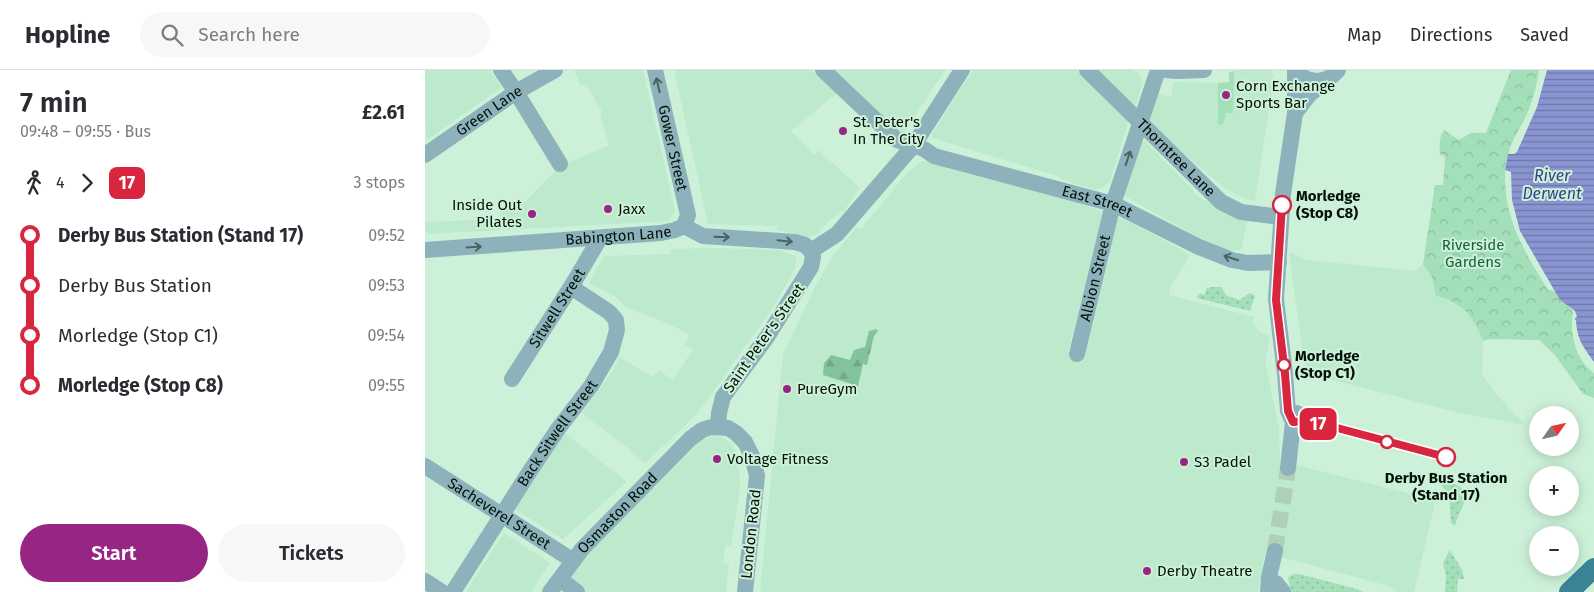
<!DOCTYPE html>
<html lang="en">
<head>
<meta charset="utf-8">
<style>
  :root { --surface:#fff; --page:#f7f7f7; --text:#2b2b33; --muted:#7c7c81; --line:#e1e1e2; --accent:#972584 }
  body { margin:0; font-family:"Fira Sans",sans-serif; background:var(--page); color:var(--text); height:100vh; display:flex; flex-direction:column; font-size:19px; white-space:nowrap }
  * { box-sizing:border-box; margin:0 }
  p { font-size:16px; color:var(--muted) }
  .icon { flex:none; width:28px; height:28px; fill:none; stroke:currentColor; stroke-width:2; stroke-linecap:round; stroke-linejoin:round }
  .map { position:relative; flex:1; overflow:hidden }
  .sheet { display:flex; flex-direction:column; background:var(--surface); width:425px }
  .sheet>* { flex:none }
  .badge { padding:0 10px; border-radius:8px; font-size:18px; line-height:32px }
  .needle { width:32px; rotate:56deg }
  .fabs { position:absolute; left:1104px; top:336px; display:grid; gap:10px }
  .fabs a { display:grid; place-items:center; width:50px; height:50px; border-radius:50%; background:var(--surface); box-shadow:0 2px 12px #0003; font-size:25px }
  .map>.badge { position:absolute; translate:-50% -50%; box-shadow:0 0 0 2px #fff }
  .legs { display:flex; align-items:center; gap:8px; height:55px; padding:0 20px; font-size:16px }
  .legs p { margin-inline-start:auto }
  .overview { display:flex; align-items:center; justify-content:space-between; height:85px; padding:0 20px }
  h1 { font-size:28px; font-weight:600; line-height:38px }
  .button { display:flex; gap:10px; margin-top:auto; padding:10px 20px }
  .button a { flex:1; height:58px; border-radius:30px; background:var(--accent); color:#fff; font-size:20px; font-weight:600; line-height:58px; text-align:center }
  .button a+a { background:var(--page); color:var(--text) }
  ul { padding:0 20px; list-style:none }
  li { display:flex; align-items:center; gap:18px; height:50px; font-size:19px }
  li i { display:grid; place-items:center; width:8px; height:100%; margin:0 6px; background:currentColor }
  li i::after { content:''; width:12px; height:12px; margin:-6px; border:4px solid; border-radius:50%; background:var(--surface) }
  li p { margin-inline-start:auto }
  li:first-child i { background:linear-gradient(#0000 50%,currentColor 0) }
  li:last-child i { background:linear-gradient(currentColor 50%,#0000 0) }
  header { display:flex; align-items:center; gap:30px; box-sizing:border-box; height:70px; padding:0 25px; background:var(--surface); border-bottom:1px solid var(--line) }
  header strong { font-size:24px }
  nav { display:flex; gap:28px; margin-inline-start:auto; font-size:18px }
  .search { width:350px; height:45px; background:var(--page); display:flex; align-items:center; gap:12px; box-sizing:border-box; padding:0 18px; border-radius:28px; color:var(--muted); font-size:19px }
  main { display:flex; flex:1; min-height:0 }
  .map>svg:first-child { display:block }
</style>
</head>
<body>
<header>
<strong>Hopline</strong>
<div class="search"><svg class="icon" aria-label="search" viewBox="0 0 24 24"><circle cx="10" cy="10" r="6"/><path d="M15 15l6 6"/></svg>Search here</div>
<nav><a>Map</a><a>Directions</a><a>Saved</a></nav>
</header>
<main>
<section class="sheet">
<div class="overview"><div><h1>7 min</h1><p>09:48 – 09:55 · Bus</p></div><b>£2.61</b></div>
<div class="legs"><svg class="icon" aria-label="walk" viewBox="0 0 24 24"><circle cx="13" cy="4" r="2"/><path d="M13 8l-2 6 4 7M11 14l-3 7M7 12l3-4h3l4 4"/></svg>4<svg class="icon" aria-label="forward" viewBox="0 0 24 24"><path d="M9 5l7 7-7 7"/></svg><b class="badge" style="background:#d7263d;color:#fff">17</b><p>3 stops</p></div>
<ul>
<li><i style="color:#d7263d"></i><b>Derby Bus Station (Stand 17)</b><p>09:52</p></li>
<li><i style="color:#d7263d"></i><span>Derby Bus Station</span><p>09:53</p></li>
<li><i style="color:#d7263d"></i><span>Morledge (Stop C1)</span><p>09:54</p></li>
<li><i style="color:#d7263d"></i><b>Morledge (Stop C8)</b><p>09:55</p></li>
</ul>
<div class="button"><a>Start</a><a>Tickets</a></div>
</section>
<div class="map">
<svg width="1169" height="522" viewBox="0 0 1169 522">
  <defs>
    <pattern id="grass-dots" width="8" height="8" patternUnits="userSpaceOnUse" patternTransform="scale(1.25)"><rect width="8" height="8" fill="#a3dfb8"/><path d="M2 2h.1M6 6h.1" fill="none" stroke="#8bbe9d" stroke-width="1.8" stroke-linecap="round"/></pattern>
    <pattern id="forest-firs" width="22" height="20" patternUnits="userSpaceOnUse" patternTransform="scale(1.25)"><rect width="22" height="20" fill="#82c39a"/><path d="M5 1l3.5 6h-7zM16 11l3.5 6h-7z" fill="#6fa683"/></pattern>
    <pattern id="park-crowns" width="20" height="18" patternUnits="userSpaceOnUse" patternTransform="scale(1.25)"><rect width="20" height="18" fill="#a3dfb8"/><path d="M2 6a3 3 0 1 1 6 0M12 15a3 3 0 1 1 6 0" fill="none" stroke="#8bbe9d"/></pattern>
    <pattern id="water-rules" width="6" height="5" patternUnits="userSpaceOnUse" patternTransform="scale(1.25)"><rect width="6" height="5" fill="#8994d1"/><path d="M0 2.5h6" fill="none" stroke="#6e77a8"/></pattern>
  </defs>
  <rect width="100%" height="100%" fill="#ccf1d8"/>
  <path fill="#bdeacc" d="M0 0H64L77 17 1 71Z
    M150 0H218L250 141 244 151 3 164 0 159V152L75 149V140L95 137 134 97 184 75 175 43 177 42 161 14 156 16 149 1Z
    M249 0H386L412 23 366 61 389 85 393 80 435 118 418 142 416 141 394 160 396 162 384 167 352 160V156H348L283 154Z
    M409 0H520L478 64Z
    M548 0H656L692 41 704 49 685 111 677 118 670 120 636 109V107L507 68V64Z
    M670 0H707L715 4 717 13 711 35 700 30Z
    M811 0H846L849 7 830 131 819 128 802 120 722 53 731 23 747 27 748 12 804 13V3Z
    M720 71 769 121 768 123 791 137 823 148 816 180H802L773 167 698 125 713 73Z
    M500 91 542 104 623 123 679 142 643 283 660 285 685 184 681 181 691 150 697 148 728 164 765 185 745 218 744 225 829 247 828 254 832 256V260L845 267 840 291 854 358 855 391 985 424 1000 420 1012 424 989 522H970L964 516 840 483 833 522H335L358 284 390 217 408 186 432 157 436 159 481 104 495 92Z
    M286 178 354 180 368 185 371 189V197L349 236 281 332 263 353 220 393 203 378 157 343 189 299 194 287 227 307 234 300 247 310 268 280 260 275 264 264 235 250 201 238 191 227 164 213 179 186 245 184 246 179Z
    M864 182 881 190 991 201 998 194 1007 206 1011 226 1030 231 1051 253 1058 271 1057 305 1073 326 1100 355 1035 343 884 304 879 292Z
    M140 363 202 412 138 469 89 439Z
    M290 366 301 369 309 377 315 408 314 426 306 476 300 475 298 493 304 494 301 522H131L154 493 275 372 282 368Z
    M79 463 125 493 120 501 106 522H41Z"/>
  <path fill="url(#grass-dots)" d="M788 217H796L802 226 815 230 824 223 830 225 825 241 772 228 773 225 776 223 779 225 782 218Z
    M1021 411C1056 421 1034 435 1030 456L1026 453C1024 435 1028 427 1014 412Z
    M1025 480 1037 500 1039 509H1033L1032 522H1020L1021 505 1018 493Z
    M868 504H874L932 519 938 522H866L863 507Z"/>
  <path fill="url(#forest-firs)" d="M451 259 453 261 449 266 442 295 438 294 433 316 398 305 399 293 406 285 425 290 429 280 440 277 444 261Z"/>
  <path fill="url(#park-crowns)" d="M1086 0H1114C1112 15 1108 30 1102 44 1096 57 1088 68 1084 82 1080 91 1080 102 1080 112 1082 156 1101 183 1123 220 1131 220 1131 224 1135 230 1139 234 1145 236 1148 242 1144 263 1151 291 1169 303V328L1158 324 1130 285 1114 270 1066 269 1058 271C1051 249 1035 230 1011 226L1007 207 998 194 1010 115H1018L1020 87 1015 84C1014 75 1014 68 1019 60L1034 70 1046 63H1061Z"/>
  <path fill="#a3dfb8" d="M809 1 808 43H801L798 54 793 55V13L804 12V3Z"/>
  <path fill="url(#water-rules)" d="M1122 0H1169V292C1158 276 1152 270 1151 250L1149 249 1152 247 1150 241 1135 230 1095 161 1087 130 1086 102 1080 100 1083 84H1089L1092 82 1112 37Z"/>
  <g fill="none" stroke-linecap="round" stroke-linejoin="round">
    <path stroke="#aecfb9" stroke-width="16" stroke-dasharray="16 8" stroke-linecap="butt" d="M850 481 863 398"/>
    <g stroke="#8eb2bb" stroke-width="16">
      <path d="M76 0 91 22 135 94"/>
      <path id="s1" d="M230 0 263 145 259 156"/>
      <path id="s2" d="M398 0 472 70 499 79 509 86 688 134 774 177 807 190 823 193 854 192"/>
      <path id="s3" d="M662 0 796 132 816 142 856 147"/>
      <path d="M741 0 752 1 779 0"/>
      <path d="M870 0C882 14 901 15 913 0"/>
      <path d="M870 43 884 25 903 9"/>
      <path id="s4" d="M0 85 91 22 130 0"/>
      <path d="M259 156 278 166 370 172 380 175 386 181 388 187 386 197 342 267 298 327 294 343 293 356"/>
      <path id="s5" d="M0 180 236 163 250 160 259 156"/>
      <path d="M386 181 412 164 488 76 537 0"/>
      <path id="s6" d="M652 284 688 134 733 0"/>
      <path id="s7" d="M87 309 149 212 175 168"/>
      <path d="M868 352 863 341 860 304 851 229 858 124 870 43V1"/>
      <path id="s8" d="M0 396 147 490"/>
      <path d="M863 398 868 352 872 343"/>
      <path d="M135 509 152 522"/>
      <path d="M0 511 17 522"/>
      <path d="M851 513 858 522"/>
      <path id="s9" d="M28 522 105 401 133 359 166 316 186 282 192 260 191 250 184 242 152 221 148 215 149 212"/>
      <path id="s10" d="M125 522 157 479 265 369 277 360 286 357 303 358 311 363 320 372 327 386 332 406 320 522"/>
      <path d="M843 522 844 507 850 481"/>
    </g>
    <path stroke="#3b8495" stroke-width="20" d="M1144 522 1169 498"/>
  </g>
  <defs><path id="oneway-shaft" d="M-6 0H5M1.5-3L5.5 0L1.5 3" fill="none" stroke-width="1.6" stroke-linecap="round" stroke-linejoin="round" transform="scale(1.25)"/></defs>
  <g stroke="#496262">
    <use href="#oneway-shaft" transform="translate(233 15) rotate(-103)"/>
    <use href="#oneway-shaft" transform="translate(703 88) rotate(-72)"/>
    <use href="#oneway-shaft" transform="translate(297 167) rotate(2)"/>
    <use href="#oneway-shaft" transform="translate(360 171) rotate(6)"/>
    <use href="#oneway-shaft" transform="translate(49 177) rotate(-4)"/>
    <use href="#oneway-shaft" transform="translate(806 188) rotate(-162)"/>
  </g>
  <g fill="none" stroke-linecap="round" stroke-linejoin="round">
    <defs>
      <path id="line-1" d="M857 135 851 230 860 304 863 341 868 352 886 351 1021 387"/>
    </defs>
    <use href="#line-1" stroke="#fff" stroke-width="11"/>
    <use href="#line-1" stroke="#d7263d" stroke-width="8"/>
  </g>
  <g fill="#972584" stroke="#ccf1d8" stroke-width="2">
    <circle cx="801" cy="25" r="5"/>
    <circle cx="418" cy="61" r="5"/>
    <circle cx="183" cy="139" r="5"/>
    <circle cx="107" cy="144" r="5"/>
    <circle cx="362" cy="319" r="5"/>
    <circle cx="292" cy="389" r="5"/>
    <circle cx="759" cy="392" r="5"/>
    <circle cx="722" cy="501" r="5"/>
  </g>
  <g fill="#fff" stroke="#d7263d" stroke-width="2.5">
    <circle cx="857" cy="135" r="9"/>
    <circle cx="859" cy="295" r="6"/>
    <circle cx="962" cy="372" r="6"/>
    <circle cx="1021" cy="387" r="9"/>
  </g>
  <g text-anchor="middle" stroke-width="4" stroke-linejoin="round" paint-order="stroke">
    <g font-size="15" fill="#041109" stroke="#ccf1d8" text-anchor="start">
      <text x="811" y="21">Corn Exchange<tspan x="811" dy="17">Sports Bar</tspan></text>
      <text x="428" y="57">St. Peter's<tspan x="428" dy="17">In The City</tspan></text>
      <text x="97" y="140" text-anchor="end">Inside Out<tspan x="97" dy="17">Pilates</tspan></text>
      <text x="193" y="144">Jaxx</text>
      <text x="372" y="324">PureGym</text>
      <text x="302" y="394">Voltage Fitness</text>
      <text x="769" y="397">S3 Padel</text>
      <text x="732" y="506">Derby Theatre</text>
    </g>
    <g font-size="15" fill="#041109" stroke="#ccf1d8">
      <text dy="5" stroke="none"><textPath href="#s4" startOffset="78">Green Lane</textPath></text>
      <text dy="5" stroke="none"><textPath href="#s1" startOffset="80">Gower Street</textPath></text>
      <text dy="5" stroke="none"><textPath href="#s3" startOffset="125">Thorntree Lane</textPath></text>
      <text dy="5" stroke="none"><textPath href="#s2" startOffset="312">East Street</textPath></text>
      <text dy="5" stroke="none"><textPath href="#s5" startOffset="194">Babington Lane</textPath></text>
      <text dy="5" stroke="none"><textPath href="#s6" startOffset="78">Albion Street</textPath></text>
      <text dy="5" stroke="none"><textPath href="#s7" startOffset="84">Sitwell Street</textPath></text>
      <text transform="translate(339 268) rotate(-55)" y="5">Saint Peter's Street</text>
      <text dy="5" stroke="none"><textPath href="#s9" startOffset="190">Back Sitwell Street</textPath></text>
      <text dy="5" stroke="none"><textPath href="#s10" startOffset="104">Osmaston Road</textPath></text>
      <text dy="5" stroke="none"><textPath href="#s8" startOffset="88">Sacheverel Street</textPath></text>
      <text transform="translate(326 464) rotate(-84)" y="5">London Road</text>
    </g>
    <g font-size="15" font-weight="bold" fill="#041109" stroke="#ccf1d8" text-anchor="start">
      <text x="871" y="131">Morledge<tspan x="871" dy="17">(Stop C8)</tspan></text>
      <text x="870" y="291">Morledge<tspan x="870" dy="17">(Stop C1)</tspan></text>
      <text x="1021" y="413" text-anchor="middle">Derby Bus Station<tspan x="1021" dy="17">(Stand 17)</tspan></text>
    </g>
    <g font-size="15" fill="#17613b" stroke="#ccf1d8">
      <text x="1048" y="180">Riverside<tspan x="1048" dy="17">Gardens</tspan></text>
    </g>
    <g font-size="16" font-style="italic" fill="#383f88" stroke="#ccf1d8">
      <text x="1127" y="111">River<tspan x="1127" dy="18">Derwent</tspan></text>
    </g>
  </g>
</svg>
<div class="fabs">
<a><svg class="needle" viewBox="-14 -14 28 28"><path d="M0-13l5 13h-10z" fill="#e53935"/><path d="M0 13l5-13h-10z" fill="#7c7c81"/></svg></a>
<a>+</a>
<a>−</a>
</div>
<b class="badge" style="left:893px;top:354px;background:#d7263d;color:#fff">17</b>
</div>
</main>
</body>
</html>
